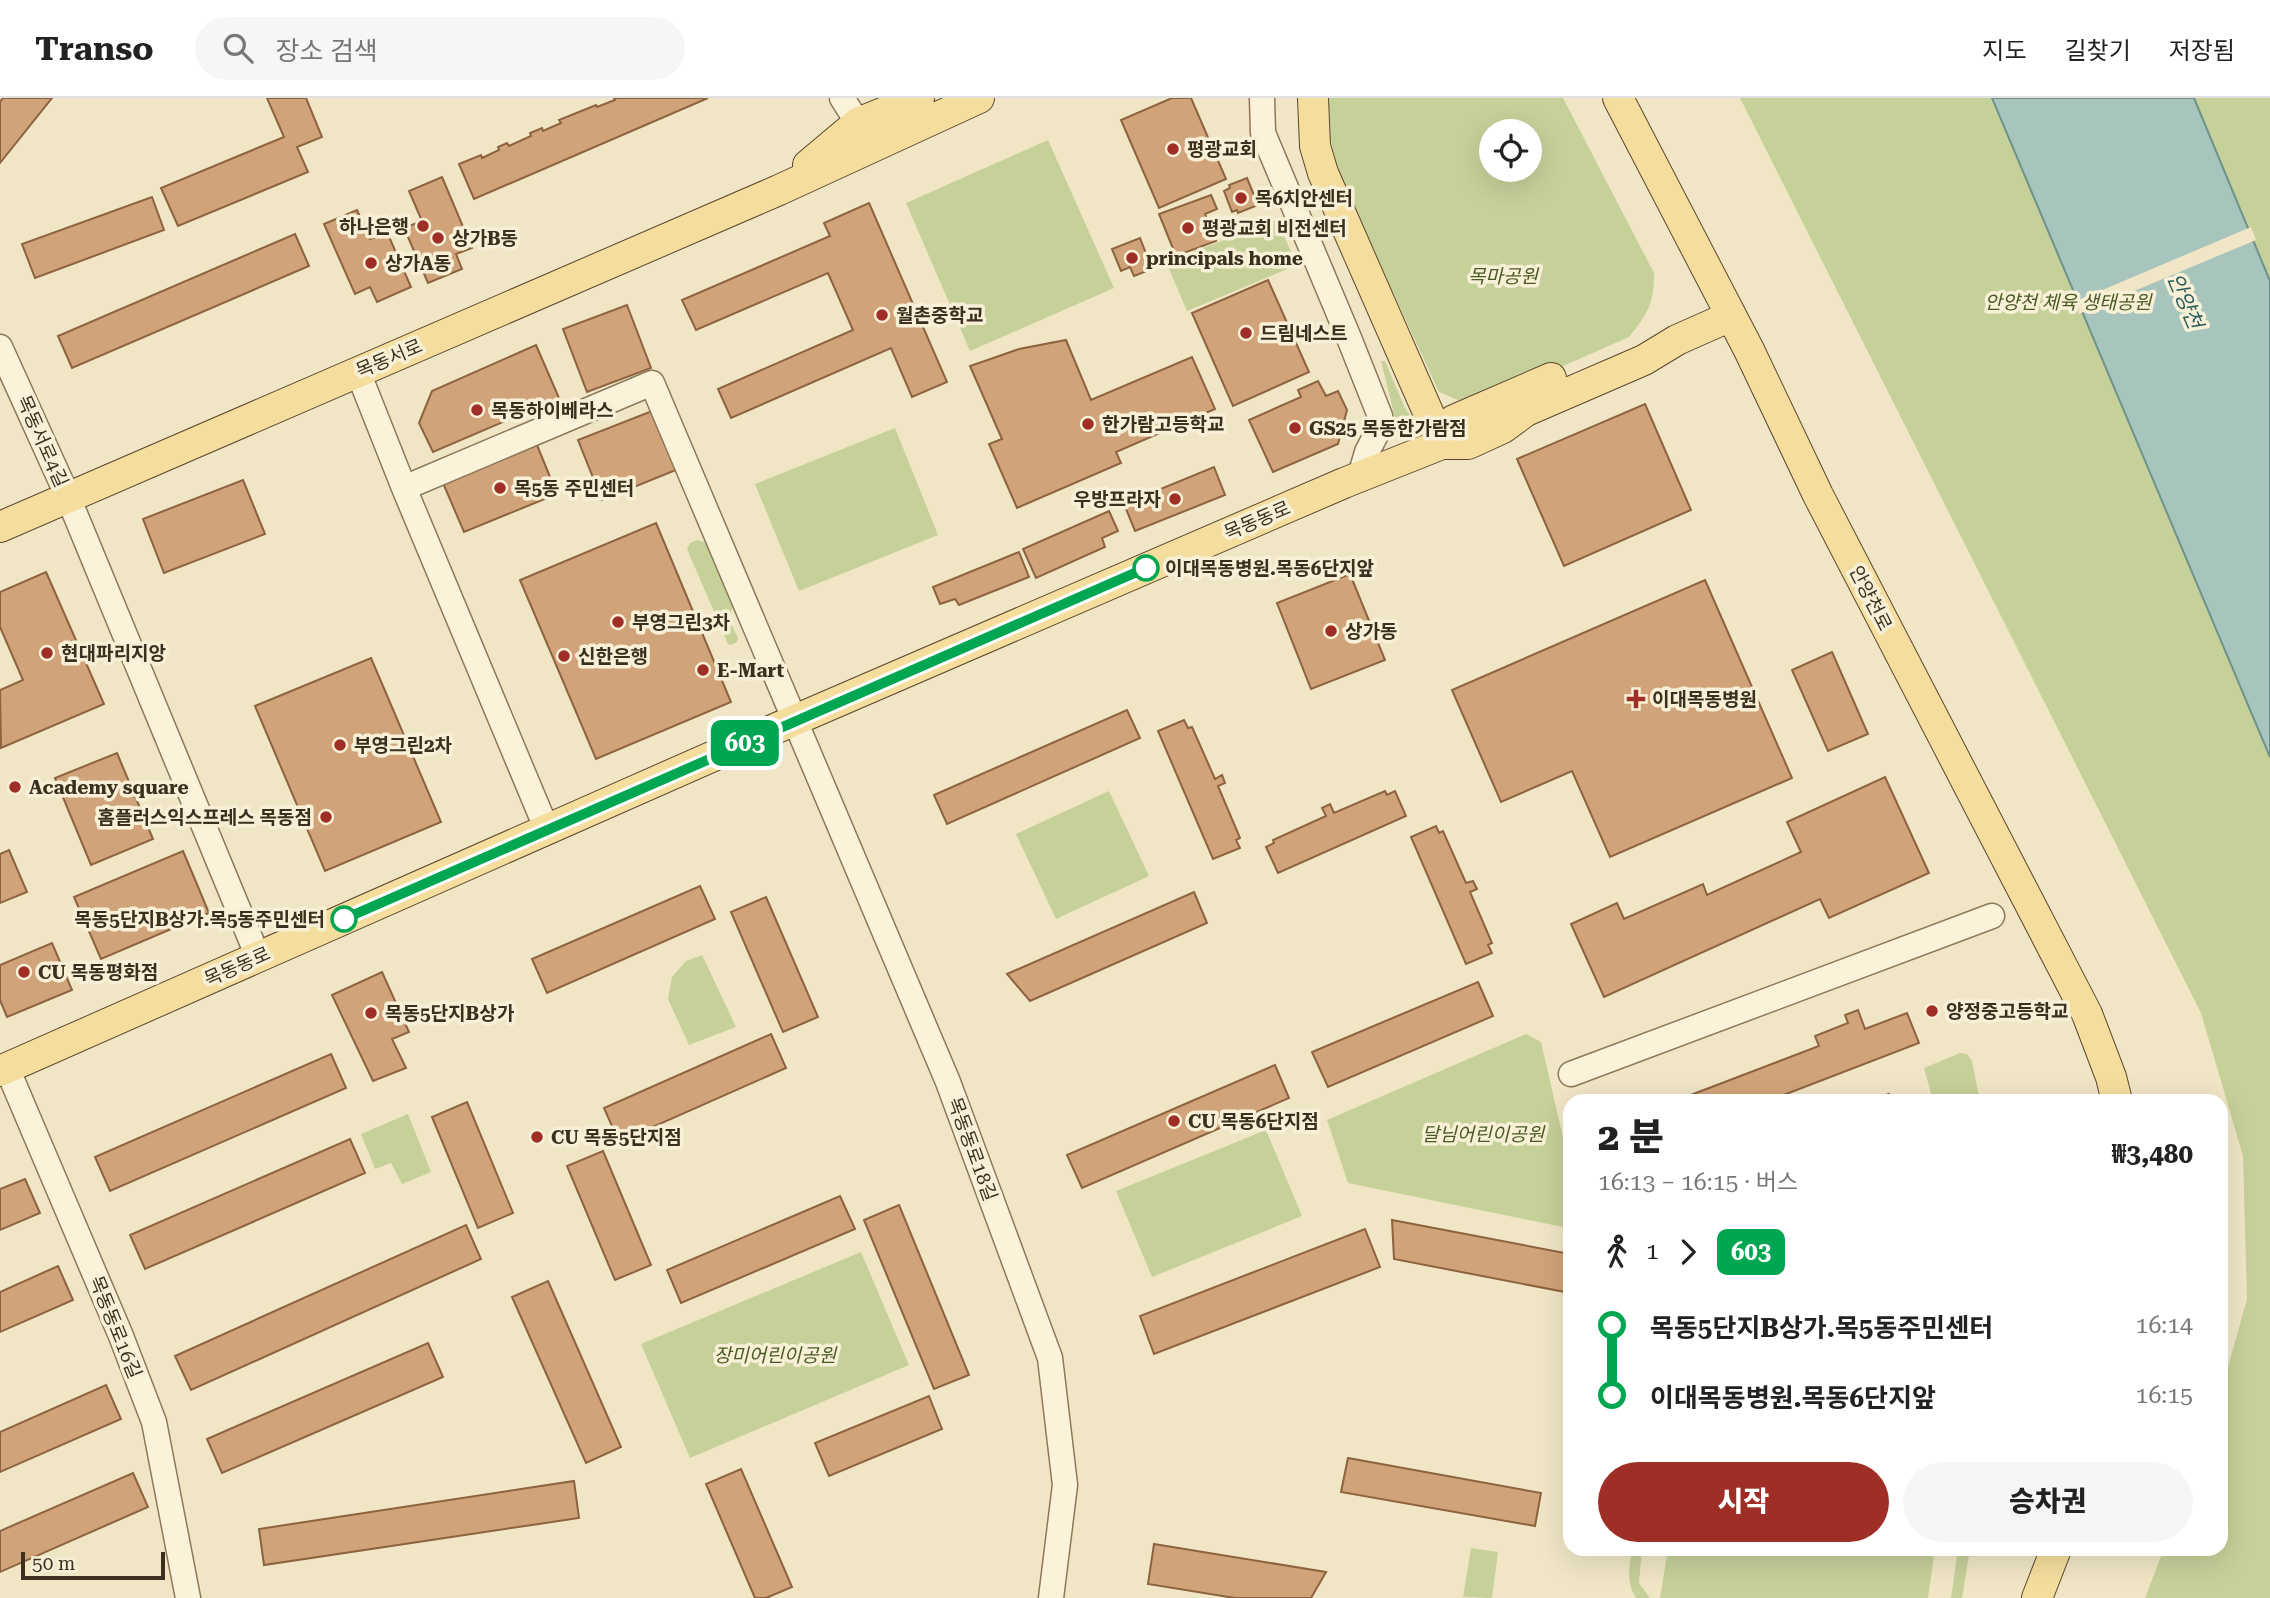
<!DOCTYPE html>
<html lang="ko">
<head>
<meta charset="utf-8">
<style>
  :root { --surface:#fff; --page:#f6f6f6; --text:#222; --muted:#767676; --line:#e0e0e0; --accent:#9f2e27 }
  body { margin:0; font-family:"Roboto Serif","Noto Sans KR",serif; background:var(--page); color:var(--text); height:100vh; display:flex; flex-direction:column; font-size:26px; white-space:nowrap }
  * { box-sizing:border-box; margin:0 }
  p { font-size:23px; color:var(--muted) }
  .icon { flex:none; width:38px; height:38px; fill:none; stroke:currentColor; stroke-width:2; stroke-linecap:round; stroke-linejoin:round }
  .map { position:relative; flex:1; overflow:hidden }
  .panel { position:absolute; left:1563px; top:996px; width:665px; height:462px; display:flex; flex-direction:column; background:var(--surface); border-radius:21px; box-shadow:0 7px 28px #0002 }
  .panel>* { flex:none }
  .badge { padding:0 14px; border-radius:10px; font-size:24px; line-height:46px }
  .fabs { position:absolute; left:1479px; top:21px; display:grid; gap:14px }
  .fabs a { display:grid; place-items:center; width:63px; height:63px; border-radius:50%; background:var(--surface); box-shadow:0 7px 28px #0002; font-size:35px }
  .scale { position:absolute; left:21px; bottom:18px; width:144px; box-sizing:border-box; padding-left:7px; border:4px solid #3c2f1f; border-top:0; font-size:19px; line-height:24px; white-space:nowrap; color:#3c2f1f; -webkit-text-stroke:5px #f7f0d6; paint-order:stroke }
  .map>.badge { position:absolute; translate:-50% -50%; box-shadow:0 0 0 4px #fff }
  .legs { display:flex; align-items:center; gap:10px; height:77px; padding:0 35px; font-size:23px }
  .legs p { margin-inline-start:auto }
  .headline { display:flex; align-items:center; justify-content:space-between; height:119px; padding:0 35px }
  h1 { font-size:38px; font-weight:800; line-height:52px }
  .primary-button { display:flex; gap:14px; margin-top:auto; padding:14px 35px }
  .primary-button a { flex:1; height:80px; border-radius:42px; background:var(--accent); color:#fff; font-size:28px; font-weight:800; line-height:80px; text-align:center }
  .primary-button a+a { background:var(--page); color:var(--text) }
  ul { padding:0 35px; list-style:none }
  li { display:flex; align-items:center; gap:24px; height:70px; font-size:26px }
  li i { display:grid; place-items:center; width:10px; height:100%; margin:0 9px; background:currentColor }
  li i::after { content:''; width:18px; height:18px; margin:-9px; border:5px solid; border-radius:50%; background:var(--surface) }
  li p { margin-inline-start:auto }
  li:first-child i { background:linear-gradient(#0000 50%,currentColor 0) }
  li:last-child i { background:linear-gradient(currentColor 50%,#0000 0) }
  header { display:flex; align-items:center; gap:42px; box-sizing:border-box; height:98px; padding:0 35px; background:var(--surface); border-bottom:2px solid var(--line) }
  header strong { font-size:33px }
  nav { display:flex; gap:38px; margin-inline-start:auto; font-size:24px }
  .search { width:490px; height:63px; background:var(--page); display:flex; align-items:center; gap:18px; box-sizing:border-box; padding:0 24px; border-radius:38px; color:var(--muted); font-size:26px }
  .map>svg:first-child { display:block }
</style>
</head>
<body>
<header>
<strong>Transo</strong>
<div class="search"><svg class="icon" aria-label="search" viewBox="0 0 24 24"><circle cx="10" cy="10" r="6"/><path d="M15 15l6 6"/></svg>장소 검색</div>
<nav><a>지도</a><a>길찾기</a><a>저장됨</a></nav>
</header>
<div class="map">
<svg width="2270" height="1500" viewBox="0 0 2270 1500">
  <rect width="100%" height="100%" fill="#f0e6c6"/>
  <path fill="#c6d099" fill-rule="evenodd" d="M1329 0H1563L1654 175C1654 205 1648 216 1629 239L1477 306 1458 302 1439 294 1338 75 1329 34ZM1491 33H1530V72H1491Z
    M1740 0H2270V1500H2145L2164 1451H2221V1294L2247 1201 2243 1058 2201 915Z
    M1048 42 1114 190 970 253 906 105Z
    M1277 122 1297 167 1187 213 1166 164Z
    M1381 263H1385L1405 310 1413 322 1405 335 1390 340 1394 327 1393 312Z
    M895 330 938 437 799 493 755 386Z
    M697 442 705 444 707 447 733 507 729 521 738 540 737 544 731 547 728 546 687 451 690 445Z
    M1109 693 1149 778 1056 821 1016 736Z
    M702 857 736 929 689 947 668 901 672 879 686 863Z
    M1526 936 1541 944 1570 1070V1116L1565 1119 1563 1129 1348 1085 1327 1022Z
    M1960 955 1967 956 1972 963 1980 1003H1933L1924 970Z
    M408 1016 431 1074 402 1086 391 1065 375 1071 361 1036Z
    M1266 1032 1302 1118 1152 1179 1116 1093Z
    M861 1154 909 1267 690 1360 641 1246Z
    M1471 1450 1498 1454 1492 1500 1463 1499Z
    M1632 1451H1642L1639 1485 1650 1500H1636C1626 1484 1629 1469 1632 1451Z
    M1668 1451H1935L1928 1500H1660Z
    M1958 1451H1970L1962 1500H1951Z"/>
  <path fill="#a7c4bd" stroke="#6d938c" stroke-width="2" d="M1992 0H2194L2270 183V659Z"/>
  <path fill="#f0e6c6" d="M2251 129 2256 142 2079 216 2074 204Z"/>
  <path fill="#d0a37a" stroke="#8d633f" stroke-width="2" d="M3 0H52L0 65V4Z
    M267 0H306L322 39 297 49 308 74 178 128 161 90 284 39Z
    M614 0H708L474 101 459 66 481 57 482 60 499 52 498 49 507 45 509 48 531 38 530 35 542 30 543 33 561 25 559 22 596 7 597 9 615 2Z
    M1172 0H1191L1226 81 1159 110 1121 22Z
    M442 79 472 150 456 156 462 171 428 185 404 130 422 123 409 93Z
    M1247 80 1258 107 1238 115 1237 112 1232 114 1224 93 1230 90 1229 87Z
    M1211 97 1217 111 1205 116 1216 143 1176 158 1159 116Z
    M152 99 164 132 35 180 22 146Z
    M869 105 947 284 912 299 891 250 731 320 718 291 853 232 828 175 696 232 682 202 830 138 824 125Z
    M357 112 370 141 387 134 411 189 377 204 370 189 355 196 324 126Z
    M295 136 309 168 72 270 58 238Z
    M1140 140 1152 171 1134 178 1130 169 1121 173 1112 151Z
    M1268 182 1309 274 1233 308 1192 215Z
    M627 207 651 270 587 294 563 231Z
    M1066 242 1091 302 1192 259 1215 311 1116 354 1121 365 1017 410 989 346 1002 341 970 268 1019 251Z
    M536 247 559 300 433 354 419 325 432 293Z
    M1318 283 1326 298 1338 293 1347 312 1338 346 1273 374 1249 322 1301 299 1298 292Z
    M1645 306 1691 412 1564 468 1517 361Z
    M652 313 676 372 602 402 578 342Z
    M537 347 557 396 464 434 443 385Z
    M1214 369 1225 397 1135 433 1124 406Z
    M243 382 265 436 164 475 143 421Z
    M1109 413 1118 433 1102 440 1105 449 1036 480 1023 451Z
    M656 425 731 604 596 661 520 482Z
    M1019 454 1029 479 959 507 955 501 940 506 933 489Z
    M46 474 104 606 1 650 0 592 23 582 0 529V494Z
    M1350 476 1385 562 1311 591 1277 505Z
    M1705 482 1792 680 1610 759 1572 673 1501 704 1452 592Z
    M1832 554 1868 636 1828 653 1792 572Z
    M371 560 441 724 325 773 255 608Z
    M1127 612 1140 640 947 726 934 697Z
    M1184 622 1188 630 1192 629 1215 681 1222 677 1225 685 1218 688 1240 740 1236 742 1240 750 1213 761 1158 633Z
    M117 655 153 741 91 767 55 680Z
    M1885 679 1929 775 1829 820 1820 801 1604 899 1571 826 1617 805 1624 821 1703 786 1707 797 1801 754 1787 724Z
    M1385 693 1387 697 1395 693 1406 718 1278 775 1266 749 1274 745 1273 742 1326 718 1322 710 1330 706 1334 715Z
    M1436 728 1439 735 1443 733 1466 785 1473 783 1477 791 1470 794 1492 845 1488 847 1492 855 1466 866 1411 739Z
    M9 752 27 794 0 805V756Z
    M183 753 209 815 101 861 74 799Z
    M700 788 715 821 547 895 532 861Z
    M1194 794 1207 825 1030 903 1007 876Z
    M766 799 818 919 783 934 731 814Z
    M52 845 72 892 7 919 0 902V867Z
    M382 874 409 934 392 941 406 970 373 983 332 897Z
    M1478 884 1493 918 1328 989 1312 954Z
    M1858 912 1865 931 1907 915 1919 945 1768 1003H1675L1819 948 1815 938 1848 925 1845 917Z
    M771 936 786 970 619 1044 604 1010Z
    M331 956 346 990 110 1093 95 1059Z
    M1275 967 1289 1000 1082 1090 1067 1057Z
    M1889 996 1891 1003H1864Z
    M467 1004 513 1115 478 1130 432 1019Z
    M350 1041 365 1075 145 1171 130 1137Z
    M603 1053 651 1167 615 1182 567 1068Z
    M25 1081 40 1115 0 1132V1091Z
    M840 1098 855 1131 681 1205 667 1172Z
    M899 1107 969 1277 934 1291 864 1122Z
    M1392 1122 1570 1156V1195L1394 1161Z
    M466 1127 481 1161 191 1292 175 1258Z
    M1365 1131 1380 1169 1154 1256 1140 1218Z
    M58 1168 73 1202 0 1234V1194Z
    M548 1183 621 1349 586 1365 512 1199Z
    M428 1245 443 1279 222 1375 207 1341Z
    M106 1287 121 1321 0 1374V1334Z
    M929 1298 942 1331 829 1378 815 1345Z
    M1348 1360 1541 1395 1535 1428 1341 1394Z
    M741 1371 792 1489 766 1500H755L706 1386Z
    M133 1375 148 1409 0 1474V1433Z
    M574 1383 579 1420 264 1467 259 1431Z
    M1154 1446 1326 1474 1311 1500H1235L1148 1486Z"/>
  <g fill="none" stroke-linecap="round" stroke-linejoin="round">
    <defs>
      <path id="minor" d="M842 0 858 25
        M1262 0 1263 35 1349 240 1380 318 1379 331 1367 354 1360 378
        M0 249 68 399 258 859
        M358 274 404 390 547 732
        M404 390 652 285 948 984 1050 1260 1065 1387 1051 1500
        M7 970 121 1238 154 1324 188 1500
        M1571 976 1992 818"/>
      <path id="major" d="M1313 0 1315 48 1323 75 1442 346
        M1618 0 1749 252 1818 397 2087 916 2111 979 2117 1003
        M808 67 858 25 919 0
        M1442 346 1454 322 1551 280
        M0 429 779 92 979 0
        M0 973 795 622 1344 385 1442 346H1468L1503 330 1526 313 1644 262 1677 242 1731 218
        M2037 1500 2056 1451"/>
    </defs>
    <use href="#minor" stroke="#8d785a" stroke-width="27"/>
    <use href="#major" stroke="#5b462f" stroke-width="32"/>
    <use href="#minor" stroke="#faf3da" stroke-width="24"/>
    <use href="#major" stroke="#f5de9d" stroke-width="30"/>
  </g>
  <g fill="none" stroke-linecap="round" stroke-linejoin="round">
    <defs>
      <path id="line-1" d="M344 821 1146 470"/>
    </defs>
    <use href="#line-1" stroke="#fff" stroke-width="16"/>
    <use href="#line-1" stroke="#00a651" stroke-width="10"/>
  </g>
  <g fill="#9f2e27" stroke="#f7f0d6" stroke-width="2.5">
    <circle cx="1173" cy="51" r="7"/>
    <circle cx="1241" cy="100" r="7"/>
    <circle cx="423" cy="128" r="7"/>
    <circle cx="1188" cy="130" r="7"/>
    <circle cx="438" cy="140" r="7"/>
    <circle cx="1132" cy="160" r="7"/>
    <circle cx="371" cy="165" r="7"/>
    <circle cx="882" cy="217" r="7"/>
    <circle cx="1246" cy="235" r="7"/>
    <circle cx="477" cy="312" r="7"/>
    <circle cx="1088" cy="326" r="7"/>
    <circle cx="1295" cy="330" r="7"/>
    <circle cx="500" cy="390" r="7"/>
    <circle cx="1175" cy="401" r="7"/>
    <circle cx="618" cy="524" r="7"/>
    <circle cx="1331" cy="533" r="7"/>
    <circle cx="47" cy="555" r="7"/>
    <circle cx="564" cy="558" r="7"/>
    <circle cx="703" cy="572" r="7"/>
    <path d="M1632.5 590.5h7v7h7v7h-7v7h-7v-7h-7v-7h7z"/>
    <circle cx="340" cy="647" r="7"/>
    <circle cx="15" cy="689" r="7"/>
    <circle cx="326" cy="719" r="7"/>
    <circle cx="24" cy="874" r="7"/>
    <circle cx="1932" cy="913" r="7"/>
    <circle cx="371" cy="915" r="7"/>
    <circle cx="1174" cy="1023" r="7"/>
    <circle cx="537" cy="1039" r="7"/>
  </g>
  <g fill="#fff" stroke="#00a651" stroke-width="3.5">
    <circle cx="1146" cy="470" r="12"/>
    <circle cx="344" cy="821" r="12"/>
  </g>
  <g text-anchor="middle" stroke-width="7" stroke-linejoin="round" paint-order="stroke">
    <g font-size="19" font-weight="bold" fill="#3c2f1f" stroke="#f7f0d6" text-anchor="start">
      <text x="1187" y="58">평광교회</text>
      <text x="1255" y="107">목6치안센터</text>
      <text x="409" y="135" text-anchor="end">하나은행</text>
      <text x="1202" y="137">평광교회 비전센터</text>
      <text x="452" y="147">상가B동</text>
      <text x="1146" y="167">principals home</text>
      <text x="385" y="172">상가A동</text>
      <text x="896" y="224">월촌중학교</text>
      <text x="1260" y="242">드림네스트</text>
      <text x="491" y="319">목동하이베라스</text>
      <text x="1102" y="333">한가람고등학교</text>
      <text x="1309" y="337">GS25 목동한가람점</text>
      <text x="514" y="397">목5동 주민센터</text>
      <text x="1161" y="408" text-anchor="end">우방프라자</text>
      <text x="632" y="531">부영그린3차</text>
      <text x="1345" y="540">상가동</text>
      <text x="61" y="562">현대파리지앙</text>
      <text x="578" y="565">신한은행</text>
      <text x="717" y="579">E-Mart</text>
      <text x="1652" y="608">이대목동병원</text>
      <text x="354" y="654">부영그린2차</text>
      <text x="29" y="696">Academy square</text>
      <text x="312" y="726" text-anchor="end">홈플러스익스프레스 목동점</text>
      <text x="38" y="881">CU 목동평화점</text>
      <text x="1946" y="920">양정중고등학교</text>
      <text x="385" y="922">목동5단지B상가</text>
      <text x="1188" y="1030">CU 목동6단지점</text>
      <text x="551" y="1046">CU 목동5단지점</text>
    </g>
    <g font-size="19" font-style="italic" fill="#495a24" stroke="#f7f0d6">
      <text x="1503" y="185">목마공원</text>
      <text x="2068" y="211">안양천 체육 생태공원</text>
      <text x="1483" y="1043">달님어린이공원</text>
      <text x="775" y="1264">장미어린이공원</text>
    </g>
    <g font-size="19" fill="#3c2f1f" stroke="#f7f0d6">
      <text transform="translate(389 260) rotate(-23)" y="7">목동서로</text>
      <text transform="translate(43 343) rotate(66)" y="7">목동서로4길</text>
      <text transform="translate(1257 422) rotate(-23)" y="7">목동동로</text>
      <text transform="translate(1871 500) rotate(63)" y="7">안양천로</text>
      <text transform="translate(237 868) rotate(-24)" y="7">목동동로</text>
      <text transform="translate(973 1051) rotate(70)" y="7">목동동로18길</text>
      <text transform="translate(116 1229) rotate(68)" y="7">목동동로16길</text>
    </g>
    <g font-size="19" font-weight="bold" fill="#3c2f1f" stroke="#f7f0d6" text-anchor="start">
      <text x="1165" y="477">이대목동병원.목동6단지앞</text>
      <text x="325" y="828" text-anchor="end">목동5단지B상가.목5동주민센터</text>
    </g>
    <g font-size="21" font-style="italic" fill="#2e5d5d" stroke="#f7f0d6">
      <text transform="translate(2185 203) rotate(67)" y="7">안양천</text>
    </g>
  </g>
</svg>
<div class="fabs">
<a><svg class="icon" aria-label="locate" viewBox="0 0 24 24"><circle cx="12" cy="12" r="6"/><path d="M12 2v4M12 18v4M2 12h4M18 12h4"/></svg></a>
</div>
<div class="scale">50 m</div>
<b class="badge" style="left:745px;top:645px;background:#00a651;color:#fff">603</b>
<section class="panel">
<div class="headline"><div><h1>2 분</h1><p>16:13 – 16:15 · 버스</p></div><b>₩3,480</b></div>
<div class="legs"><svg class="icon" aria-label="walk" viewBox="0 0 24 24"><circle cx="13" cy="4" r="2"/><path d="M13 8l-2 6 4 7M11 14l-3 7M7 12l3-4h3l4 4"/></svg>1<svg class="icon" aria-label="forward" viewBox="0 0 24 24"><path d="M9 5l7 7-7 7"/></svg><b class="badge" style="background:#00a651;color:#fff">603</b></div>
<ul>
<li><i style="color:#00a651"></i><b>목동5단지B상가.목5동주민센터</b><p>16:14</p></li>
<li><i style="color:#00a651"></i><b>이대목동병원.목동6단지앞</b><p>16:15</p></li>
</ul>
<div class="primary-button"><a>시작</a><a>승차권</a></div>
</section>
</div>
</body>
</html>
